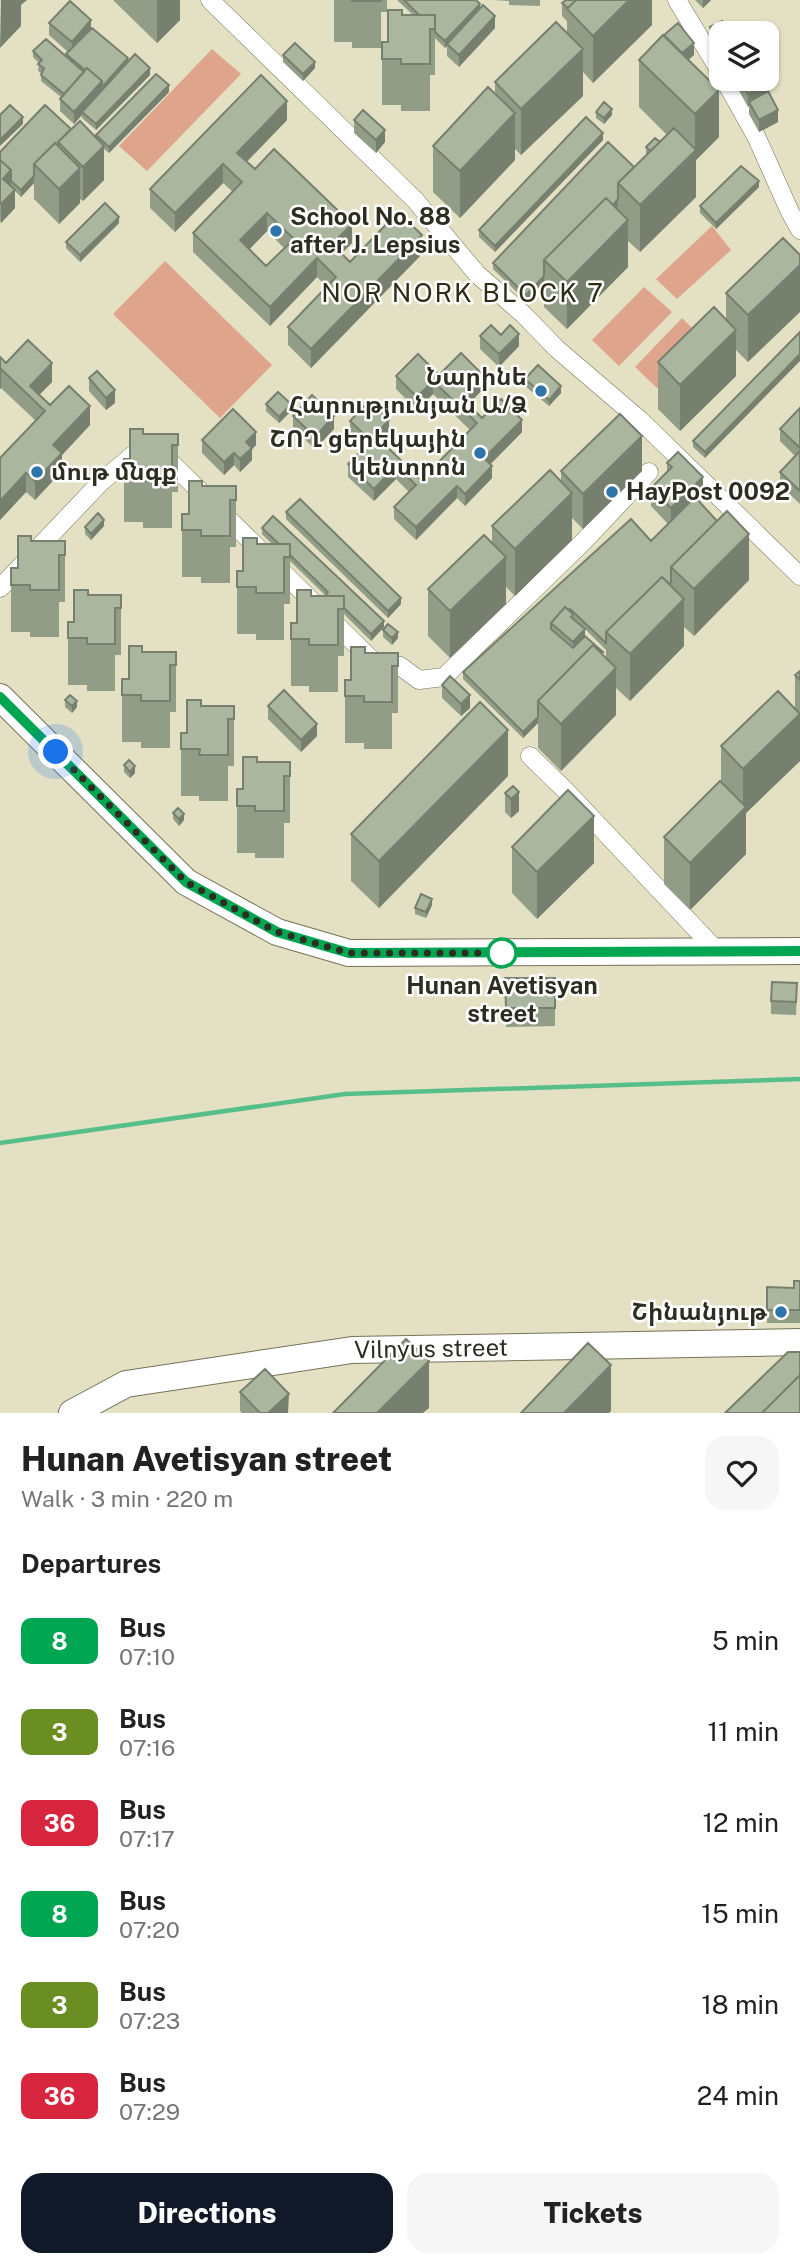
<!DOCTYPE html>
<html lang="en">
<head>
<meta charset="utf-8">
<style>
  :root { --surface:#fff; --page:#f6f6f6; --text:#222; --muted:#767676; --accent:#111827 }
  body { margin:0; font-family:"Public Sans","Noto Sans Armenian",sans-serif; background:var(--page); color:var(--text); height:100vh; display:flex; flex-direction:column; font-size:26px; white-space:nowrap }
  * { box-sizing:border-box; margin:0 }
  p { font-size:23px; color:var(--muted) }
  .icon { flex:none; width:38px; height:38px; fill:none; stroke:currentColor; stroke-width:2; stroke-linecap:round; stroke-linejoin:round }
  .map { position:relative; height:1413px; overflow:hidden }
  .sheet { display:flex; flex-direction:column; background:var(--surface); flex:1 }
  .sheet>* { flex:none }
  .badge { padding:0 14px; border-radius:10px; font-size:24px; line-height:46px }
  .fabs { position:absolute; left:709px; top:21px; display:grid; gap:14px }
  .fabs a { display:grid; place-items:center; width:70px; height:70px; border-radius:14px; background:var(--surface); box-shadow:0 2px 5px #0004; font-size:35px }
  .you { position:absolute; width:35px; height:35px; margin:-18px; border:5px solid #fff; border-radius:50%; background:#1a73e8; box-shadow:0 0 0 10px #1a73e833 }
  .map>.badge { position:absolute; translate:-50% -50%; box-shadow:0 0 0 4px #fff }
  h2 { padding:0 21px; font-size:26px; line-height:63px }
  .round { display:grid; place-items:center; flex:none; width:74px; height:74px; border-radius:21px; background:var(--page) }
  .summary { display:flex; align-items:center; justify-content:space-between; height:119px; padding:0 21px }
  h1 { font-size:33px; font-weight:800; line-height:52px }
  .action { display:flex; gap:14px; margin-top:auto; padding:14px 21px }
  .action a { flex:1; height:80px; border-radius:21px; background:var(--accent); color:#fff; font-size:28px; font-weight:800; line-height:80px; text-align:center }
  .action a+a { background:var(--page); color:var(--text) }
  ul { padding:0; list-style:none }
  li { display:flex; align-items:center; gap:21px; height:91px; padding:0 21px }
  li div { flex:1 }
  li b { display:block; font-size:26px }
  li em { font-style:normal }
  li .badge { min-width:77px; font-weight:700; text-align:center }
  .map>svg:first-child { display:block }
</style>
</head>
<body>
<div class="map">
<svg width="800" height="1413" viewBox="0 0 800 1413">
  <rect width="100%" height="100%" fill="#e3e0c3"/>
  <path fill="#dfa58c" d="M212 49 241 74 147 171 119 146Z
    M712 226 731 250 677 299 656 279Z
    M165 261 272 365 220 418 113 314Z
    M644 287 672 312 619 366 592 340Z
    M682 318 704 340 657 388 635 367Z"/>
  <g fill="none" stroke-linecap="round" stroke-linejoin="round">
    <path stroke="#56bf89" stroke-width="4.5" d="M0 1143 345 1094 800 1079"/>
    <defs>
      <path id="street" d="M210 0 415 200 477 274 523 314 557 349 640 420 800 576
        M677 0 721 73
        M724 79 756 136 790 212 800 230
        M0 588 101 482 139 450H158L374 662 400 666 419 680 444 677 584 541 649 472
        M530 756 565 790 716 950"/>
      <path id="secondary" d="M0 697 186 882 277 932 349 953 800 951
        M72 1413 126 1384 352 1350 800 1342"/>
    </defs>
    <use href="#street" stroke="#757259" stroke-width="19"/>
    <use href="#secondary" stroke="#757259" stroke-width="28"/>
    <use href="#street" stroke="#fff" stroke-width="18"/>
    <use href="#secondary" stroke="#fff" stroke-width="26"/>
  </g>
  <path fill="#929d88" fill-rule="evenodd" d="M113 0H180V20L157 43Z
    M334 0H387V12H381V48H352V42H334Z
    M397 0H476L480 8 495 28 459 67 447 56V46L445 48 435 38V75H430V111H401V105H382V42H388L402 15H413Z
    M493 0H540V6L509 5V1Z
    M652 0V25L593 83 583 72V96L521 155 515 149V160L460 218 433 192V146L495 94V82L567 33V21L562 16V3Z
    M695 0H711L703 8Z
    M49 23 91 28 128 62 150 75 96 130 82 118V115L74 124 60 111V99L61 97 41 81V73L38 71 39 63 33 57V51L66 57V54L68 52 49 35Z
    M710 27 729 33 718 51 710 33Z
    M283 55 315 68 303 81 283 62Z
    M694 55 688 60 719 137 696 160V197L640 252 628 241V267L567 329 544 307V282L526 301 493 269V263L634 167 647 154 646 153V147L660 142 667 135 639 107V60Z
    M738 79H764L767 92 778 122 759 132 749 114V106L748 107 738 89Z
    M169 92 109 153 104 149V180L83 201 80 199V203L59 224 34 199V183L21 197 15 191V208L1 223 0 221V152L71 129 96 137V135Z
    M596 112 612 115 604 124 596 118Z
    M287 120 247 162 255 169 352 243 341 253 350 262 422 254 311 368 288 345V327L327 287 317 277 270 326 193 252V233L233 192 223 183 175 232 150 208V189ZM267 231 284 248 266 266 249 249Z
    M354 120 385 142 376 153 354 133Z
    M603 140 495 252 479 237V230Z
    M759 187 716 229 700 213V206Z
    M119 223 80 262 66 248V242Z
    M783 238 748 362 736 350V376L680 431 658 409V362L726 319V293Z
    M800 332 705 458 693 447V441Z
    M501 335 519 346 499 367 480 349V336Z
    M0 357 6 363 52 382 39 395 50 405 90 425 62 455V471L35 500 26 492 0 520 36 421 1 388 0 389Z
    M439 375 484 388 468 405 482 418 522 432 491 464 492 478 465 506 457 498 416 540 394 519V507L409 492 396 479 374 501 348 477V464L364 448 350 433V421L389 432 381 441 421 480 470 430 433 394 417 410 396 389V376Z
    M89 378 115 403 106 410 89 391Z
    M525 379 561 393 549 406 525 386Z
    M266 404 291 411 279 423 266 411Z
    M800 408V504L780 485V472L795 456 780 441V429Z
    M293 416 334 429 315 449 293 428Z
    M143 434H178V492H172V528H143V522H124V459H130Z
    M202 440 256 445 252 449V460L240 472 234 465 224 475 202 453Z
    M667 463 703 496 698 501 749 580 694 636 684 627V646L630 701 616 688V715L561 771 538 748V723L523 738 463 679V672L651 541 668 524 651 506V488L667 471ZM573 617 606 650V658L585 636V629Z
    M561 471H642L583 529 572 518V540L515 596 506 587V604L450 658 428 636V589L492 543V526L561 482Z
    M202 486H236V547H230V583H201V577H182V514H189Z
    M286 512 401 604 388 618 286 519Z
    M104 526 91 540 85 534V527Z
    M262 528 384 627 371 641 344 614V656H338V692H309V686H291V623H297L311 596 325 595 290 561V604H284V640H256V634H237V571H243L257 544H272L262 534Z
    M31 541H65V602H59V637H30V632H11V568H18Z
    M88 595H121V655H115V691H87V685H68V622H74Z
    M383 630 398 638 392 645 383 637Z
    M142 652H176V712H170V748H141V742H122V679H129Z
    M365 653H398V713H392V749H364V743H345V680H351Z
    M800 671V761L746 813V854L690 910 664 884V837L721 782V746L795 709V675Z
    M442 685 470 708 461 716 442 698Z
    M65 700 77 707 72 713 65 707Z
    M234 706V766H228V801H199V796H181V733H187Z
    M268 706 317 736 301 752 268 719Z
    M257 762H290V823H284V858H255V853H237V789H243Z
    M124 765 135 773 130 778 124 772Z
    M508 776 379 908 351 881V834Z
    M513 786 519 811 511 818 505 812V793Z
    M173 813 184 820 179 826 173 819Z
    M512 847 594 863 537 919 512 893Z
    M432 905 426 918 415 914V908Z
    M505 978H555V1026L506 1027Z
    M797 996 796 1015 771 1014V1001Z
    M800 1281V1323H767V1287L794 1288Z
    M240 1392 289 1413H242L240 1411Z"/>
  <path fill="#77806f" d="M1 0H27L21 5V26L0 48Z
    M157 0H180V20L157 43Z
    M629 0H652V25L593 83V36Z
    M703 0H711L703 8Z
    M480 4V11L447 44V46L445 48V41Z
    M495 16V28L459 67V55Z
    M91 20V33L72 55V42Z
    M694 43V55L680 67V55Z
    M721 44V50L718 51V45Z
    M583 49V96L521 155V109Z
    M128 58V65L103 92V86Z
    M315 62V68L303 81V74Z
    M150 68V75L96 130V124Z
    M102 81V94L82 112V115L74 124V112Z
    M767 84V97L749 102V106L748 107V94Z
    M169 85V92L109 153V147Z
    M719 90V137L696 160V197L640 252V205L695 152V114Z
    M287 101V120L237 171V153Z
    M612 109V115L604 124V118Z
    M778 110V122L759 132V120Z
    M515 113V160L460 218V171Z
    M23 117V124L0 146V140Z
    M385 130V142L376 153V140Z
    M603 133V140L495 252V246Z
    M104 146V180L83 201V167Z
    M223 164V183L175 232V213Z
    M80 168V203L59 224V189Z
    M11 170V189L3 179Z
    M34 176V183L21 197V190Z
    M759 181V187L716 229V223Z
    M15 190V208L1 223V204Z
    M618 199V206L555 271Z
    M267 213V231L240 259V240Z
    M119 217V223L80 262V255Z
    M628 220V267L567 329V282Z
    M352 224V243L332 263V244Z
    M422 235V254L311 368V349Z
    M317 258V277L270 326V307Z
    M800 265V312L748 362V315Z
    M544 276V282L526 301V295Z
    M736 330V376L680 431V385Z
    M519 334V346L499 367V354Z
    M800 354V361L705 458V452Z
    M52 363V382L34 400 30 386Z
    M1 369V388L0 389V370Z
    M484 376V388L463 410 462 398Z
    M433 381V394L417 410V397Z
    M561 386V393L549 406V400Z
    M115 390V403L106 410V398Z
    M291 404V411L279 423V417Z
    M90 406V425L62 455V471L35 500V481L53 445Z
    M334 416V429L315 449V437Z
    M389 420V432L375 447V435Z
    M522 420V432L484 470V458Z
    M256 432V445L252 449V460L240 472V459L246 442Z
    M642 436V471L583 529V494Z
    M234 453V465L224 475V462Z
    M396 466V479L374 501V489Z
    M492 466V478L465 506V494Z
    M26 473V492L0 520V501Z
    M703 477V496L671 527V508Z
    M457 486V498L416 540V527Z
    M572 493V540L515 596V549Z
    M104 520V526L91 540V534Z
    M749 534V580L694 636V589Z
    M506 557V604L450 658V611Z
    M401 598V604L388 618V611Z
    M684 599V646L630 701V654Z
    M384 621V627L371 641V634Z
    M585 629V642L573 655V642Z
    M398 632V638L392 645V638Z
    M616 668V715L561 771V724Z
    M470 695V708L461 716V704Z
    M77 701V707L72 713V706Z
    M800 714V761L746 813V854L690 910V863L743 809V769Z
    M538 717V723L523 738V732Z
    M317 724V736L301 752V740Z
    M508 730V776L379 908V861Z
    M135 766V773L130 778V772Z
    M519 792V811L511 818V799Z
    M184 814V820L179 826V819Z
    M594 816V863L537 919V872Z
    M432 899V905L426 918V912Z
    M429 1361V1408L423 1413H377Z
    M611 1365V1411L609 1413H564Z
    M289 1394 288 1413H268Z"/>
  <path fill="#aab79e" stroke="#77806f" stroke-width="2" fill-rule="evenodd" d="M352 0H381V1H352Z
    M404 0H476L480 4 445 41 435 32V15H419Z
    M566 0H576L568 8 562 3Z
    M576 0H629L593 36 567 9Z
    M70 1 91 20 72 42 49 23Z
    M483 5 495 16 459 55 447 44Z
    M388 10H402V15H435V29H430V64H401V59H382V42H388Z
    M722 21 729 33H721V44L718 45 710 27Z
    M556 22 583 49 521 109 495 82Z
    M678 23 694 43 682 53 664 35Z
    M92 28 128 58 103 86 102 85V81L87 68 85 70 66 54Z
    M663 35 719 90 695 114 639 60Z
    M46 39 84 72 64 94 41 75 44 68 38 64 42 60 33 51Z
    M295 43 315 62 303 74 283 55Z
    M135 54 150 68 96 124 82 112Z
    M87 68 102 81 74 112 60 99Z
    M156 74 169 85 109 147 96 135Z
    M261 75 287 101 237 153 255 169 274 149 352 224 332 244 350 262 398 212 422 235 311 349 288 327 336 277 317 258 270 307 193 233 242 182 223 164 175 213 150 189ZM267 213 294 239 266 266 240 240Z
    M739 79H764L767 84 748 94Z
    M488 87 515 113 460 171 433 146Z
    M768 91 778 110 759 120 749 102Z
    M604 102 612 109 604 118 596 112Z
    M10 105 23 117 0 140V115Z
    M45 105 71 129 58 142V146L55 143 34 164V176L21 190 11 181V170L0 160V152Z
    M363 110 385 130 376 140 354 120Z
    M586 117 603 133 495 246 479 230Z
    M80 121 104 146 83 167 58 142Z
    M674 128 696 150 640 205 618 183Z
    M655 138 660 142 650 151 646 147Z
    M608 142 634 167 618 183V199L613 205 606 198 544 260V276L526 295 493 263Z
    M55 143 80 168 59 189 34 164Z
    M0 160 11 170 3 179 15 190 1 204 0 203Z
    M741 166 759 181 716 223 700 206Z
    M606 198 628 220 567 282 544 260Z
    M105 203 119 217 80 255 66 242Z
    M783 238 800 255V265L748 315 726 293Z
    M714 307 736 330 680 385 658 362Z
    M491 325 501 335 510 325 519 334 499 354 480 336Z
    M800 332V354L705 452 693 441Z
    M28 340 52 363 30 386 50 405 69 386 90 406 53 445 62 453 35 481 26 473 0 501V458L45 411 1 369 0 370V357L6 363Z
    M461 353 484 376 462 398 482 418 501 399 522 420 484 458 492 466 465 494 457 486 416 527 394 507 416 485 396 466 374 489 348 464 371 441 350 421 370 400 389 420 375 435 421 480 477 423 433 381 417 397 396 376 418 354 439 375Z
    M538 365 561 386 549 400 525 379Z
    M97 371 115 390 106 398 89 378Z
    M278 392 291 404 279 417 266 404Z
    M312 395 334 416 315 437 293 416Z
    M800 408V448L780 429Z
    M233 409 256 432 246 442 252 448 240 459 234 453 224 462 202 440Z
    M620 414 642 436 583 494 561 471Z
    M130 429H143V434H178V445H172V481H143V475H124V459H130Z
    M800 451V491L780 472Z
    M678 452 703 477 671 508 651 488 672 467 667 463Z
    M550 470 572 493 515 549 492 526Z
    M189 481H202V486H236V500H230V536H201V530H182V514H189Z
    M695 497 717 521 671 567V582L670 584 662 577 606 632V643L570 609 569 610 565 607 551 623V629L573 648 585 636 603 652 601 653 593 645 538 701V717L523 732 463 672 631 519 651 541Z
    M300 499 401 598 388 611 286 512Z
    M727 511 749 534 694 589 671 567Z
    M98 513 104 520 91 534 85 527Z
    M273 516 384 621 371 634 344 608V596H325L328 592 290 555V544H279L262 528Z
    M484 535 506 557 450 611 428 589Z
    M18 536H31V541H65V555H59V590H30V585H11V568H18Z
    M243 538H257V544H290V557H284V593H256V587H237V571H243Z
    M662 577 684 599 630 654 606 632Z
    M74 590H88V595H121V608H115V644H87V638H68V622H74Z
    M297 590H311V596H344V609H338V645H309V639H291V623H297Z
    M565 607 573 614 571 617 585 629 573 642 551 623Z
    M388 624 398 632 392 638 383 630Z
    M593 645 616 668 561 724 538 701Z
    M129 646H142V652H176V665H170V701H141V695H122V679H129Z
    M351 647H365V653H398V666H392V702H364V696H345V680H351Z
    M800 671V680L795 675Z
    M450 676 470 695 461 704 442 685Z
    M284 690 317 724 301 740 268 706Z
    M778 691 800 714 743 769 721 746Z
    M70 695 77 701 72 706 65 700Z
    M187 700H201V706H234V719H228V755H199L200 749H181V733H187Z
    M480 702 508 730 379 861 351 834Z
    M243 757H257V762H290V776H284V811H255V806H237V789H243Z
    M129 760 135 766 130 772 124 765Z
    M720 781 746 807 690 863 664 837Z
    M513 786 519 792 511 799 505 793Z
    M568 790 594 816 537 872 512 847Z
    M178 808 184 814 179 819 173 813Z
    M421 894 432 899 426 912 415 908Z
    M505 978H555V1008H506Z
    M772 982 797 983 796 1002 771 1001Z
    M794 1281H800V1310H767V1287L794 1288Z
    M406 1339 429 1361 377 1413H333Z
    M588 1343 611 1365 564 1413H521Z
    M788 1352H800V1375L762 1413H725Z
    M265 1369 289 1394 268 1413H260L240 1392Z
    M800 1375V1413H762Z"/>
  <g fill="none" stroke-linecap="round" stroke-linejoin="round">
    <defs>
      <path id="line" d="M0 697 186 882 277 932 349 953 800 951"/>
    </defs>
    <use href="#line" stroke="#fff" stroke-width="16"/>
    <use href="#line" stroke="#00a651" stroke-width="10"/>
    <path stroke="#2e2d22" stroke-width="7" stroke-dasharray="0 12.6" d="M56 752 186 882 277 932 349 953H502"/>
  </g>
  <g fill="#2d74a8" stroke="#fff" stroke-width="2.5">
    <circle cx="276" cy="231" r="7"/>
    <circle cx="541" cy="391" r="7"/>
    <circle cx="480" cy="453" r="7"/>
    <circle cx="37" cy="472" r="7"/>
    <circle cx="612" cy="492" r="7"/>
    <circle cx="781" cy="1312" r="7"/>
  </g>
  <circle fill="#fff" stroke="#00a651" stroke-width="3.5" cx="502" cy="953" r="14"/>
  <g text-anchor="middle" stroke-width="5" stroke-linejoin="round" paint-order="stroke">
    <g font-size="24" font-weight="bold" fill="#2e2d22" stroke="#fff" text-anchor="start">
      <text x="290" y="225">School No. 88<tspan x="290" dy="28">after J. Lepsius</tspan></text>
      <text x="527" y="385" text-anchor="end">Նարինե<tspan x="527" dy="28">Հարությունյան Ա/Ձ</tspan></text>
      <text x="466" y="447" text-anchor="end">ՇՈՂ ցերեկային<tspan x="466" dy="28">կենտրոն</tspan></text>
      <text x="51" y="480">մութ մնգք</text>
      <text x="626" y="500">HayPost 0092</text>
      <text x="767" y="1320" text-anchor="end">Շինանյութ</text>
    </g>
    <g font-size="24" font-weight="bold" fill="#2e2d22" stroke="#fff">
      <text x="502" y="994">Hunan Avetisyan<tspan x="502" dy="28">street</tspan></text>
    </g>
    <g font-size="24" fill="#2e2d22" stroke="#fff">
      <text transform="translate(431 1349) rotate(-1)" y="8">Vilnyus street</text>
    </g>
    <g font-size="26" letter-spacing="2" fill="#2f2c15" stroke="#fff">
      <text x="463" y="302">NOR NORK BLOCK 7</text>
    </g>
  </g>
</svg>
<div class="fabs">
<a><svg class="icon" aria-label="layers" viewBox="0 0 24 24"><path d="M12 4l9 5-9 5-9-5zM3 14l9 5 9-5"/></svg></a>
</div>
<div class="you" style="left:56px;top:752px"></div>
</div>
<section class="sheet">
<div class="summary"><div><h1>Hunan Avetisyan street</h1><p>Walk · 3 min · 220 m</p></div><a class="round"><svg class="icon" aria-label="heart" viewBox="0 0 24 24"><path d="M12 20l-8-8c-3-5 5-10 8-4 3-6 11-1 8 4z"/></svg></a></div>
<h2>Departures</h2>
<ul>
<li><span class="badge" style="background:#00a651;color:#fff">8</span><div><b>Bus</b><p>07:10</p></div><em>5 min</em></li>
<li><span class="badge" style="background:#6b8e23;color:#fff">3</span><div><b>Bus</b><p>07:16</p></div><em>11 min</em></li>
<li><span class="badge" style="background:#d7263d;color:#fff">36</span><div><b>Bus</b><p>07:17</p></div><em>12 min</em></li>
<li><span class="badge" style="background:#00a651;color:#fff">8</span><div><b>Bus</b><p>07:20</p></div><em>15 min</em></li>
<li><span class="badge" style="background:#6b8e23;color:#fff">3</span><div><b>Bus</b><p>07:23</p></div><em>18 min</em></li>
<li><span class="badge" style="background:#d7263d;color:#fff">36</span><div><b>Bus</b><p>07:29</p></div><em>24 min</em></li>
</ul>
<div class="action"><a>Directions</a><a>Tickets</a></div>
</section>
</body>
</html>
